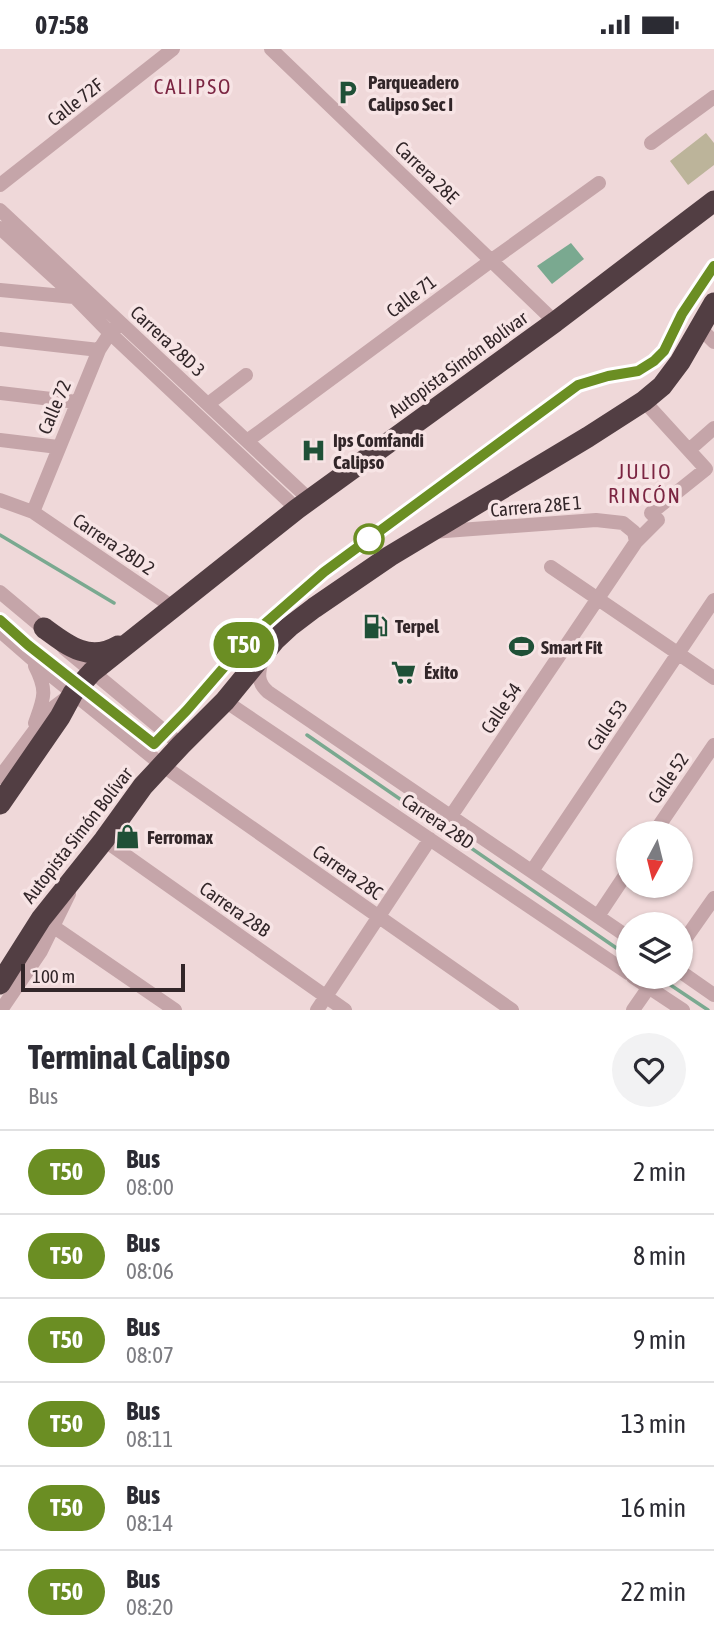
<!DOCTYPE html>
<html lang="en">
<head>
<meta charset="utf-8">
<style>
  :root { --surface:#fff; --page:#f2f2f3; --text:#2b2b33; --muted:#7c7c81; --line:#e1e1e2 }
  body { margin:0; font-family:"Asap Condensed",sans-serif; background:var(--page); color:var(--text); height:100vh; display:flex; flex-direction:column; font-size:26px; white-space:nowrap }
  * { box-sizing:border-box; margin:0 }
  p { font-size:23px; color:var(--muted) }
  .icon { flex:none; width:38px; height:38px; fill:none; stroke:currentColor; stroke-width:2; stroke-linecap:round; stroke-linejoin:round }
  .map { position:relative; height:961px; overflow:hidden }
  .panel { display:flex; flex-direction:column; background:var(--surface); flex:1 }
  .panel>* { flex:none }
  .badge { padding:0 14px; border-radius:23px; font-size:24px; line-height:46px }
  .needle { width:46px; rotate:187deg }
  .buttons { position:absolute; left:616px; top:772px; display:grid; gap:14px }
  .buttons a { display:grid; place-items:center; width:77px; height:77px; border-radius:50%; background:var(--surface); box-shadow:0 2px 5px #0004; font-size:35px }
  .scale { position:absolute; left:21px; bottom:18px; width:164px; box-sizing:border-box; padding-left:7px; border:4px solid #322629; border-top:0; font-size:19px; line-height:24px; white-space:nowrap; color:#322629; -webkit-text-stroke:5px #f7e4e5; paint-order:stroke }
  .map>.badge { position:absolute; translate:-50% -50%; box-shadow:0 0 0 4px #fff }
  .round { display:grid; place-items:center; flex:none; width:74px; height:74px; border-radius:37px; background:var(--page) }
  .headline { display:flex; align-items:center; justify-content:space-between; height:119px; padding:0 28px }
  h1 { font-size:33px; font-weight:700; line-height:52px }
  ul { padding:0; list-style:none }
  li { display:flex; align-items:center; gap:21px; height:84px; padding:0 28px; border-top:2px solid var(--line) }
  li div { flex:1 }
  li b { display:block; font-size:26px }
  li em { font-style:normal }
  li .badge { min-width:77px; font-weight:700; text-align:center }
  .status { display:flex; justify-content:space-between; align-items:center; height:49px; padding:0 35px; background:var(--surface); direction:ltr }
  .status svg { height:19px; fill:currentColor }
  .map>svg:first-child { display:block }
</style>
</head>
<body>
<div class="status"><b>07:58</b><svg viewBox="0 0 49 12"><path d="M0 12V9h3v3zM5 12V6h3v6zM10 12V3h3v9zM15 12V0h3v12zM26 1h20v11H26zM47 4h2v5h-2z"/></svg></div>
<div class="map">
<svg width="714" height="961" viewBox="0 0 714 961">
  <rect width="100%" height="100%" fill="#efd8d9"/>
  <path fill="#bcb49a" d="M706 84 714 94V116L688 136 670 112Z"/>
  <path fill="#7aa990" d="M571 194 584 210 552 235 537 217Z"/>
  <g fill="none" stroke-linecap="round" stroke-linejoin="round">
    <path stroke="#7aa990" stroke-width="3.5" d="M0 486 114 554
      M307 686 628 907
      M663 931 708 961"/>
    <path stroke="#c5a5a9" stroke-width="14" d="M271 0 555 273
      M651 94 714 48
      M0 136 173 0
      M0 161 310 451
      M0 179 67 240 110 284 297 460
      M0 241 74 248
      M699 278 714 293
      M0 290 99 301
      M0 344 77 353
      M208 355 246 326
      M0 391 58 398
      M247 392 492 211 599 134
      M689 401 714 379
      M0 451 33 463 174 559
      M33 463 99 301 110 284 117 277
      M432 483 596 471 623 474 634 483 636 493
      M551 518 714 629
      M0 543 50 585
      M0 582 47 623 162 716 512 961
      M64 599 181 696
      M262 611C258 625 257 633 268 643L628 888
      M35 617C48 642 44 649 35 674
      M225 652 628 924
      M0 728 50 661 66 649
      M451 767 636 493 658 471 651 464 706 420 644 352
      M654 784 714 696
      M104 791 345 961
      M532 822 714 551
      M598 867 628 822
      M54 878 175 961
      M681 896 714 849
      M681 923 714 946
      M633 928 683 961
      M1 961 41 902 69 845
      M317 961 430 790
      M633 961 649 938 653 936 659 928"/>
    <path stroke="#523e43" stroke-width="21" d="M44 579C67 596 89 614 118 597
      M0 755 60 668 73 644 92 623 297 460 555 273 714 152
      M0 935 41 870 104 791 143 737 181 696 225 652 275 591 289 578 314 559 390 507 588 388 644 352 662 337 680 313 714 254"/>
  </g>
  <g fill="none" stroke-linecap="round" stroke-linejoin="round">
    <defs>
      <path id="line" d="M0 571 28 596 154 695 187 661 252 586 324 523 578 336 608 327 638 322 654 312 664 302 682 265 714 217"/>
    </defs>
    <use href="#line" stroke="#fff" stroke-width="16"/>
    <use href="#line" stroke="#6b8e23" stroke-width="10"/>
  </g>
  <defs>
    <symbol id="parking-bare" viewBox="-9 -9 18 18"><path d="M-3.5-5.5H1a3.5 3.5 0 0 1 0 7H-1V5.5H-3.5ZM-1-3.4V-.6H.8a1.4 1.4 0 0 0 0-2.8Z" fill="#1f5037" stroke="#f7e4e5" stroke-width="2.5" paint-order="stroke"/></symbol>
    <symbol id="hospital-bare" viewBox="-9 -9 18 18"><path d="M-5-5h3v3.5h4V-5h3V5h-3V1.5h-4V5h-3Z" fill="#1f5037" stroke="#f7e4e5" stroke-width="2.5" paint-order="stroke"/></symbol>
    <symbol id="fuel-bare" viewBox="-9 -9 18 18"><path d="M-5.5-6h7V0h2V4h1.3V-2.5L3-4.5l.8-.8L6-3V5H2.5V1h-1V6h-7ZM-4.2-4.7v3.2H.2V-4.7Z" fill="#1f5037" stroke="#f7e4e5" stroke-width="2.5" paint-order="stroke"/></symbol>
    <symbol id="stadium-bare" viewBox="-9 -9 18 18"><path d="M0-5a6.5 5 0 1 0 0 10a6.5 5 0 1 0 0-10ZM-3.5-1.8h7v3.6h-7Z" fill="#1f5037" stroke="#f7e4e5" stroke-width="2.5" paint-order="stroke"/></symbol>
    <symbol id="supermarket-bare" viewBox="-9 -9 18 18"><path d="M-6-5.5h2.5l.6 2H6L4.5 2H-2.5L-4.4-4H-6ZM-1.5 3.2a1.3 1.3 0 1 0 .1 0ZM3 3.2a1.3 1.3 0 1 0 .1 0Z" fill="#1f5037" stroke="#f7e4e5" stroke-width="2.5" paint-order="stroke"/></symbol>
    <symbol id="shop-bare" viewBox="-9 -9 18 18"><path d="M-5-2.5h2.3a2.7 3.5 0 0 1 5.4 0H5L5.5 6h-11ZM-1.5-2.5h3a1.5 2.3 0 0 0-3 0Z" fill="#1f5037" stroke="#f7e4e5" stroke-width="2.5" paint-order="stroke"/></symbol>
  </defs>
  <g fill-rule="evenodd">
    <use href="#parking-bare" x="330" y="26" width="35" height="35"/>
    <use href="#hospital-bare" x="296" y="384" width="35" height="35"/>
    <use href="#fuel-bare" x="358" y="560" width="35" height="35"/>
    <use href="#stadium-bare" x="504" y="580" width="35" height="35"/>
    <use href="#supermarket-bare" x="386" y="606" width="35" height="35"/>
    <use href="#shop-bare" x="110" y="770" width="35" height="35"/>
  </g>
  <circle fill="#fff" stroke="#6b8e23" stroke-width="3.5" cx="369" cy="490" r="14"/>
  <g text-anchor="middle" stroke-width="7" stroke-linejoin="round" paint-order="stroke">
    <g font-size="19" font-weight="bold" fill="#322629" stroke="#f7e4e5" text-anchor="start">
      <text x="368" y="40">Parqueadero<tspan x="368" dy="22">Calipso Sec I</tspan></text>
      <text x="333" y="398">Ips Comfandi<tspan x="333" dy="22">Calipso</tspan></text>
      <text x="395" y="584">Terpel</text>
      <text x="541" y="605">Smart Fit</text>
      <text x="424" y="630">Éxito</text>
      <text x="147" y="795">Ferromax</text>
    </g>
    <g font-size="19" fill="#322629" stroke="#f7e4e5">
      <text transform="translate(75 53) rotate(-38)" y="7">Calle 72F</text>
      <text transform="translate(427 123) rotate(44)" y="7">Carrera 28E</text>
      <text transform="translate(411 247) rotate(-37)" y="7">Calle 71</text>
      <text transform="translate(168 292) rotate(43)" y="7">Carrera 28D 3</text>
      <text transform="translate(458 315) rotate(-36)" y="7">Autopista Simón Bolívar</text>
      <text transform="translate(54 358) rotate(-67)" y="7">Calle 72</text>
      <text transform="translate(536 457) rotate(-5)" y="7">Carrera 28E 1</text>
      <text transform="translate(114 495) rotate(34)" y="7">Carrera 28D 2</text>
      <text transform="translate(501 659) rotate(-56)" y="7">Calle 54</text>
      <text transform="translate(607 676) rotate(-56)" y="7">Calle 53</text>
      <text transform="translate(668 729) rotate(-56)" y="7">Calle 52</text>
      <text transform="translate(438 772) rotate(34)" y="7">Carrera 28D</text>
      <text transform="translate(77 786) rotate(-52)" y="7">Autopista Simón Bolívar</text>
      <text transform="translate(348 823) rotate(35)" y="7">Carrera 28C</text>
      <text transform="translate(235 860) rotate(35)" y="7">Carrera 28B</text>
    </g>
    <g font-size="21" letter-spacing="2" fill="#7b2542" stroke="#f7e4e5">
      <text x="193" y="45">CALIPSO</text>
      <text x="645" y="430">JULIO<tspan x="645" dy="24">RINCÓN</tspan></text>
    </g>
  </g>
</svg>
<div class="buttons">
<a><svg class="needle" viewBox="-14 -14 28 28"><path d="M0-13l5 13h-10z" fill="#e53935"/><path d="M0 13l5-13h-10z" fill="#7c7c81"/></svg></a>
<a><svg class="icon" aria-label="layers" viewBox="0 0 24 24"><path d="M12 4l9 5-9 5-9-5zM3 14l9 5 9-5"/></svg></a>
</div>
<div class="scale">100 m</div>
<b class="badge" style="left:244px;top:596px;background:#6b8e23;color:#fff">T50</b>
</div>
<section class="panel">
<div class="headline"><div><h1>Terminal Calipso</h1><p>Bus</p></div><a class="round"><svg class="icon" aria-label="heart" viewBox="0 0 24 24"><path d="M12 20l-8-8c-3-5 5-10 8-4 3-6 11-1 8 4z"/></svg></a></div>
<ul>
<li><span class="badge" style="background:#6b8e23;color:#fff">T50</span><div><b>Bus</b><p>08:00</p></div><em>2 min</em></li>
<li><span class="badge" style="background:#6b8e23;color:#fff">T50</span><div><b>Bus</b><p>08:06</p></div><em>8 min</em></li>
<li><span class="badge" style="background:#6b8e23;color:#fff">T50</span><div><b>Bus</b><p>08:07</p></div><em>9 min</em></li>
<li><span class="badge" style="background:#6b8e23;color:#fff">T50</span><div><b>Bus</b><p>08:11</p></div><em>13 min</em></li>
<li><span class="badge" style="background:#6b8e23;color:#fff">T50</span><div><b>Bus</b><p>08:14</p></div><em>16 min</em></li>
<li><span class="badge" style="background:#6b8e23;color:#fff">T50</span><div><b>Bus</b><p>08:20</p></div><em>22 min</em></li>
</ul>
</section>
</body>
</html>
